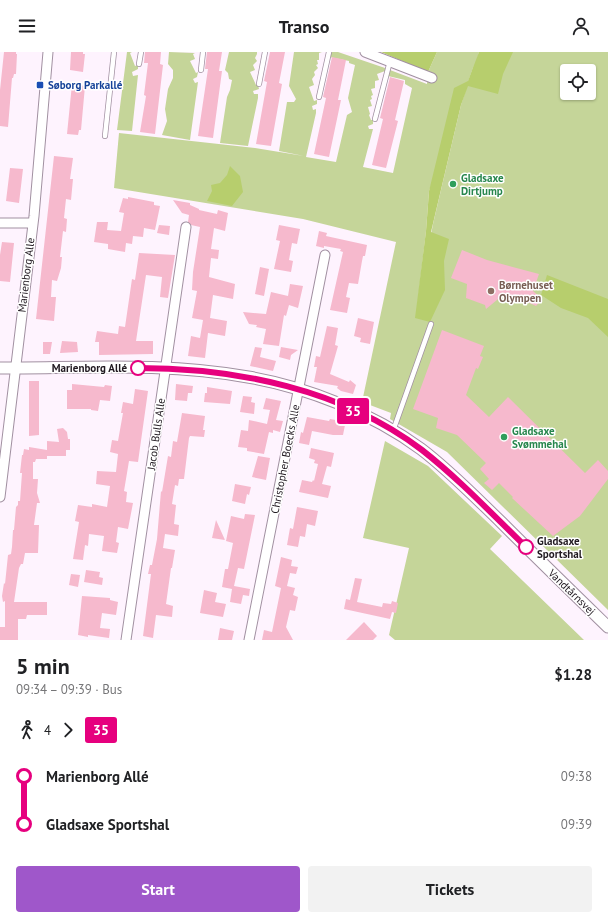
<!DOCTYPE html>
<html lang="en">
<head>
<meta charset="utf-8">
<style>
  :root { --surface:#fff; --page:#f2f2f2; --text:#202124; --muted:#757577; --accent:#9f57ca }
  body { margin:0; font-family:"PT Sans",sans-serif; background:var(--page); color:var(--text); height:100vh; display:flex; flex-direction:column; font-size:15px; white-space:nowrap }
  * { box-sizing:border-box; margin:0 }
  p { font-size:13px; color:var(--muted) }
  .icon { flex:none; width:22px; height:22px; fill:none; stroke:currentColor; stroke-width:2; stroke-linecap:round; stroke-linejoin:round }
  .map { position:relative; height:588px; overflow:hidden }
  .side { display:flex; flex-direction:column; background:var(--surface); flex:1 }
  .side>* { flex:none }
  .badge { padding:0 8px; border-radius:3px; font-size:14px; line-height:26px }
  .tools { position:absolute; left:560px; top:12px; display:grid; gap:8px }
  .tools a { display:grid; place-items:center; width:36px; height:36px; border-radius:4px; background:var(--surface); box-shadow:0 1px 3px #0004; font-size:20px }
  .map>.badge { position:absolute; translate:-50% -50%; box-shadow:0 0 0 2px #fff }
  .legs { display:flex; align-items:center; gap:6px; height:44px; padding:0 16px; font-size:13px }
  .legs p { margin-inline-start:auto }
  .head { display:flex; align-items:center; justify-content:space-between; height:68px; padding:0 16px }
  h1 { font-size:22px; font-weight:700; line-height:30px }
  .primary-button { display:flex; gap:8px; margin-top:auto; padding:8px 16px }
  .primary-button a { flex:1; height:46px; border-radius:4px; background:var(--accent); color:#fff; font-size:16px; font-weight:700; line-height:46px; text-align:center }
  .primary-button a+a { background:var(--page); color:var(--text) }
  ul { padding:0 16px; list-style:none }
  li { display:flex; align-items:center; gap:14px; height:48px; font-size:15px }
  li i { display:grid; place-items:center; width:6px; height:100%; margin:0 5px; background:currentColor }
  li i::after { content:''; width:10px; height:10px; margin:-5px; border:3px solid; border-radius:50%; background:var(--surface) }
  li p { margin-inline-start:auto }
  li:first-child i { background:linear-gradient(#0000 50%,currentColor 0) }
  li:last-child i { background:linear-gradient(currentColor 50%,#0000 0) }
  header { display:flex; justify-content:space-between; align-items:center; height:52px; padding:0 16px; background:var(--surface); font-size:18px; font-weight:700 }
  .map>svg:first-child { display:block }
</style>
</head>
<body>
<header><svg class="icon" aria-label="menu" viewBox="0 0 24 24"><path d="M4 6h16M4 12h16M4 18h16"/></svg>Transo<svg class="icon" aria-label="person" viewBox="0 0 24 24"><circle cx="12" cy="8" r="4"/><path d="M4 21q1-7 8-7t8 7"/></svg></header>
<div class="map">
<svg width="608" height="588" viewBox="0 0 608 588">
  <rect width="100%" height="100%" fill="#fef3fe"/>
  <path fill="#c5d599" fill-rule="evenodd" d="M127 0H132L130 1 135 14 138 13V17L132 20 133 24 138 23 132 79 117 78Z
    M169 0 195 1 193 2 195 7 190 9 196 21 198 20 197 25 193 27 195 31 198 30 190 88 162 83 167 69 165 57 168 37 173 26V18L168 12Z
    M229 0H257V2L255 6 257 9 253 13 255 18 250 20 256 33H258L259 37 253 39 254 42H258V46L248 94 220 91 227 45 230 38 232 28 229 27 228 21 225 18Z
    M294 0H322L319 1V8H317L318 12 316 13 318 16 314 20 315 23 312 27 314 33 309 35 314 49 317 48V52L312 54 313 58 316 57V61L306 105 336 110 347 63 352 60 348 46 355 13 349 11V9L329 5 330 0H338L385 16V19L377 22 379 28 375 29V36L371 37 373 43 371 44 372 47 370 48 372 54 368 55 370 62 369 63 371 68H373V72L368 74 369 77H373L363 115 393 121 412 36 405 32V28L388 24 390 18 427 32 428 20 437 0H479L477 8 480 0H608V558L447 400 390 367 391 361 362 350 396 190 303 167 114 136 119 81 255 96 304 104 279 99 287 50H294L296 47 289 34ZM474 13 461 53 433 172 417 256 426 179 429 139ZM567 19H589V41H567Z
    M385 389 428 414 502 484 490 497 584 588H395L389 583 409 496 363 486Z"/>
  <path fill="#b7ce6d" d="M381 0H437L428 20Z
    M479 0H513L503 22 498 42 468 34 461 53 431 180 449 187 444 209 445 238 430 270 415 266 426 179 429 139 454 36 468 29Z
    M230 114 240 124 243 140 232 154 207 149 212 139 211 133 220 131 227 123Z
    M547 223 608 247V285L588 266 561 256 541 243Z"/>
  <path fill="#f6b9cd" d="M4 0H16V2H17L16 22H14L13 26H12L8 75 0 74V38Z
    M71 0H83V2H85L83 20 70 18Z
    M145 0H161L160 12 163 13 155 82 140 80 146 44 144 43 148 11H144Z
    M207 0H222L219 19H222L213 86 198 84 208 17H205Z
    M270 0H285L279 31 282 32 271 94 256 92 267 30 264 29Z
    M332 5 346 8 338 48H341L329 105 314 102 326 46 323 45Z
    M390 25 404 29 395 68 398 69 386 116 372 113 383 67 380 66Z
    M72 32 85 34 81 78H79L78 83 67 82Z
    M54 104 73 106 70 127H73L71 148 66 147 64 166 67 167 66 180 63 179 60 205H62L61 216 57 229 52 228 51 245H56L54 269 36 267Z
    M10 116 23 117 19 151 6 149Z
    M128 145 154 150V153L160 154 155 178 144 176 143 185 133 184 132 192 126 191 125 200 108 197V192L94 190 97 170H108L107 178 121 179 124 161 119 160 123 146 128 147Z
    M173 148 190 151V153L199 157V158L217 162 218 158 228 161 225 179 214 176 211 197 219 198 218 207 211 206 209 225 235 232 233 247 213 243 210 266 227 269 225 284 208 281 205 306 188 304 191 284 200 286 203 268 192 266 197 239 192 238 193 220 200 175 191 173 188 170 189 163 182 161Z
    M159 173 170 174 169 183 157 181Z
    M279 173 300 177 297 192 292 191 289 208 293 209 291 220 274 217 280 189 276 188Z
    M319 179 327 181 326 184 367 193 365 204H363L362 209 358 232 349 231 346 245 350 246 347 261 330 258 343 200 340 199 341 197 324 194V196L316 194Z
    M2 190 14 191 10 230 0 229V203Z
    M462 198 487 208 539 222 533 239 542 247 536 254 514 244 512 248 503 245V243L486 257 485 253 466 246 467 232 451 226Z
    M139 201 175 203 168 246 160 245 162 225 146 223 136 289H153V302L99 303V290H95L97 279 118 282 119 274 125 275 132 227 135 228Z
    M260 215 269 217 264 244 255 242Z
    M290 232 303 234 298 256 289 253 286 264 284 263 279 294 263 292 266 277 256 275 257 273 249 272 243 260 266 262 271 240 288 244Z
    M358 266 374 270 370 292 360 290 361 286 354 284Z
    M327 274 338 276 335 293 338 294 330 322 349 330 350 328 356 333 353 342 341 339 337 336 338 334 314 330 317 315H314L316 304 320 305Z
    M442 278 484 294 480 304 483 305 478 317 476 316 466 343 489 365 508 345 585 421 598 408 608 419V427L580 464 553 484 512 446 513 445 499 431 492 438 484 431 489 427 480 417 486 411 457 383 436 376 438 366 413 357Z
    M62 289 77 290 78 300 60 301Z
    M43 290H52L50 302H43Z
    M255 295 262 296 260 305 276 309 273 319 250 314Z
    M281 295 298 298 291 303 290 308 279 305Z
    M29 329H39V383L29 384Z
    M72 332 104 335 105 333 112 334 110 349 100 348 98 359 91 358V357H67V338H72Z
    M176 332 193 334 192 341H188L187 349 175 348Z
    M207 335 232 339 230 352 204 350 205 341H207Z
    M135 337 148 339 138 410 129 409 124 439 127 440 126 450 133 451 128 477 118 475 116 490 119 491 117 501 102 499 104 484 89 482 88 494 85 493 83 508 73 507 79 470 75 469 78 453 92 455V452L107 455 110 434 96 432 97 419 116 420 118 402 110 400 112 388 118 389 123 361H121L123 350 133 352Z
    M243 344 252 345 251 350 255 351 254 362 240 360Z
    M266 346 281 349 276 368 283 369 280 380 273 378V381L269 380 264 402 247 399V396L238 395 241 378 248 379 249 368 267 372 270 358 263 357Z
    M182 361 205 364 203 378H205L204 385 190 384 189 386 184 427H179L178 434 175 433 172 452 176 453 174 472 179 473 178 484 165 482 163 496 175 498 172 516H171L166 552 173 554 172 565 156 563 153 586 143 584 151 522H148L150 513H152L157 487 161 439 162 440 168 404 171 405 173 389 177 390Z
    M307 365 329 369 330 367 341 369V372L345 373 343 383H333L312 379 309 393 299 391 301 380 303 381Z
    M63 376 67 380 68 387H70V398H66V404H47V407H36L35 410H33V427H38L37 441 40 451H37L34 473H39L38 501H25L23 512H21L19 516 14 550H47V563H27L26 567H18V588H0V575H5V549L3 550 2 544 4 531 5 532 8 503 11 502 12 495 13 478H14L16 455 18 453V449H20L22 421H20L22 403H23L24 397 29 398V395L47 398V389L59 390 57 377Z
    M311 396 334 401 331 415 327 414 322 432 331 434 328 446 299 440 302 428 312 430 313 428 314 429 318 412 314 411 315 408 309 406Z
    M258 404 270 406 266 428 252 425Z
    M235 432 251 435 249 443 247 442 245 452 232 449Z
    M297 455 318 459 315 474 307 472 305 485 300 484 298 495 287 493 290 476 293 477Z
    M245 462 255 463 244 517 238 516 234 534 250 537 249 544 243 543 241 552 230 550 232 537 222 535 225 517H228L233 491 226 489 231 464 244 467Z
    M216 468 225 488 212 486Z
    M281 505 292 508 291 514 298 515 296 522 290 521 287 534 295 536 293 543 298 545 295 559 290 558 286 575 293 588H262L264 578 272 580 281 536 275 534Z
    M86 518 100 520 99 525 103 526 102 533 84 530Z
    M71 522 80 523 78 535 69 533Z
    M355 526 362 527 357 550 382 555 383 551 391 552 392 549 398 551 396 561 392 560 390 567 344 557 346 547 350 548Z
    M204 538 217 541 215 550 226 552 223 565 200 561Z
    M82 544 110 546V548L118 550 116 563 102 561 100 576 110 577 109 586 88 583V585L78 583Z
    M364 570 377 584 373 588H346Z
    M220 576 234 579 232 588H218Z"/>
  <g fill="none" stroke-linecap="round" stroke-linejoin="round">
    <defs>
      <path id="service" d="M139 12 141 0
        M201 18 203 0
        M259 32 265 0
        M319 45 329 0
        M375 67 390 9
        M105 84 114 0
        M393 379 431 272"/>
      <path id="minor" d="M365 0 432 26
        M0 171H33
        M0 445 34 164 48 0
        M126 588 186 175
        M249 588 325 203"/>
      <path id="tertiary" d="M0 316C82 316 167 310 248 325 307 335 372 361 421 397 450 419 475 445 501 470 536 505 572 540 608 575"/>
    </defs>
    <use href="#service" stroke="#a190a1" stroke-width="6"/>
    <use href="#minor" stroke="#a190a1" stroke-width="11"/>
    <use href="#tertiary" stroke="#a190a1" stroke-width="13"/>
    <use href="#service" stroke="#fff" stroke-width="4.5"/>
    <use href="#minor" stroke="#fff" stroke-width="9"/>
    <use href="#tertiary" stroke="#fff" stroke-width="11"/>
  </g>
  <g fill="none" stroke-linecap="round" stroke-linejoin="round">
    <defs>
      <path id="line-1" d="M138 316C236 316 342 337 422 398 459 427 492 462 526 495"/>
    </defs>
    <use href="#line-1" stroke="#fff" stroke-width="9"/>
    <use href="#line-1" stroke="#e6007e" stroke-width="6"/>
  </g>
  <rect fill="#1a4fb4" stroke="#fff" stroke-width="1.5" x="36" y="29" width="8" height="8" rx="2"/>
  <g fill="#2e9e5b" stroke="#fff" stroke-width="1.5">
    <circle cx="453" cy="132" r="4"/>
    <circle cx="504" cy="385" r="4"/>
  </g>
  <circle fill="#8d6e63" stroke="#fff" stroke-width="1.5" cx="491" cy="239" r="4"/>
  <g fill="#fff" stroke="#e6007e" stroke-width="2">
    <circle cx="138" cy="316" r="7"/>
    <circle cx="526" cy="495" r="7"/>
  </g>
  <g text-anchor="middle" stroke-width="3" stroke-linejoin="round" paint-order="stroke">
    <g font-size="11" font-weight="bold" fill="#164399" stroke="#fff" text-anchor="start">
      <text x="48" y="37">Søborg Parkallé</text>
    </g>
    <g font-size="11" font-weight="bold" fill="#27864d" stroke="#fff" text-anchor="start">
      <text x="461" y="130">Gladsaxe<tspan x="461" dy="13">Dirtjump</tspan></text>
      <text x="512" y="383">Gladsaxe<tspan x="512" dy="13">Svømmehal</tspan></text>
    </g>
    <g font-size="11" fill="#201920" stroke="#fff">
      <text transform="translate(26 223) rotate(-83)" y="4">Marienborg Alle</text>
      <text transform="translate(156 382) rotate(-82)" y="4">Jacob Bulls Alle</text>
      <text transform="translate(285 407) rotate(-79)" y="4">Christopher Boecks Alle</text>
      <text transform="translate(572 540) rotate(44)" y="4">Vandtårnsvej</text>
    </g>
    <g font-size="11" font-weight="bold" fill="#785e54" stroke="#fff" text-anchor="start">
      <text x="499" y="237">Børnehuset<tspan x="499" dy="13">Olympen</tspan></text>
    </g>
    <g font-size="11" font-weight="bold" fill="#201920" stroke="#fff" text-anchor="end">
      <text x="127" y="320">Marienborg Allé</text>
      <text x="537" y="493" text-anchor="start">Gladsaxe<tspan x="537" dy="13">Sportshal</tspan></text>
    </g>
  </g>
</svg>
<div class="tools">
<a><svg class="icon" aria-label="locate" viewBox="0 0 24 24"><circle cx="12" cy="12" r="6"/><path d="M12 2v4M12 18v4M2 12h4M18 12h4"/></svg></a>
</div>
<b class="badge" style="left:353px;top:359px;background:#e6007e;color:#fff">35</b>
</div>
<section class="side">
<div class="head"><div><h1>5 min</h1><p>09:34 – 09:39 · Bus</p></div><b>$1.28</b></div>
<div class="legs"><svg class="icon" aria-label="walk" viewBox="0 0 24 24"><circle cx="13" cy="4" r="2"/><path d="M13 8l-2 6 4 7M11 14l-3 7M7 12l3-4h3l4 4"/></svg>4<svg class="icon" aria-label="forward" viewBox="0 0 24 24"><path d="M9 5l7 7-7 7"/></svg><b class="badge" style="background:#e6007e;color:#fff">35</b></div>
<ul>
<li><i style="color:#e6007e"></i><b>Marienborg Allé</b><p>09:38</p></li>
<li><i style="color:#e6007e"></i><b>Gladsaxe Sportshal</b><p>09:39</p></li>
</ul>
<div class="primary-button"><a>Start</a><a>Tickets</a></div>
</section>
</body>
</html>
